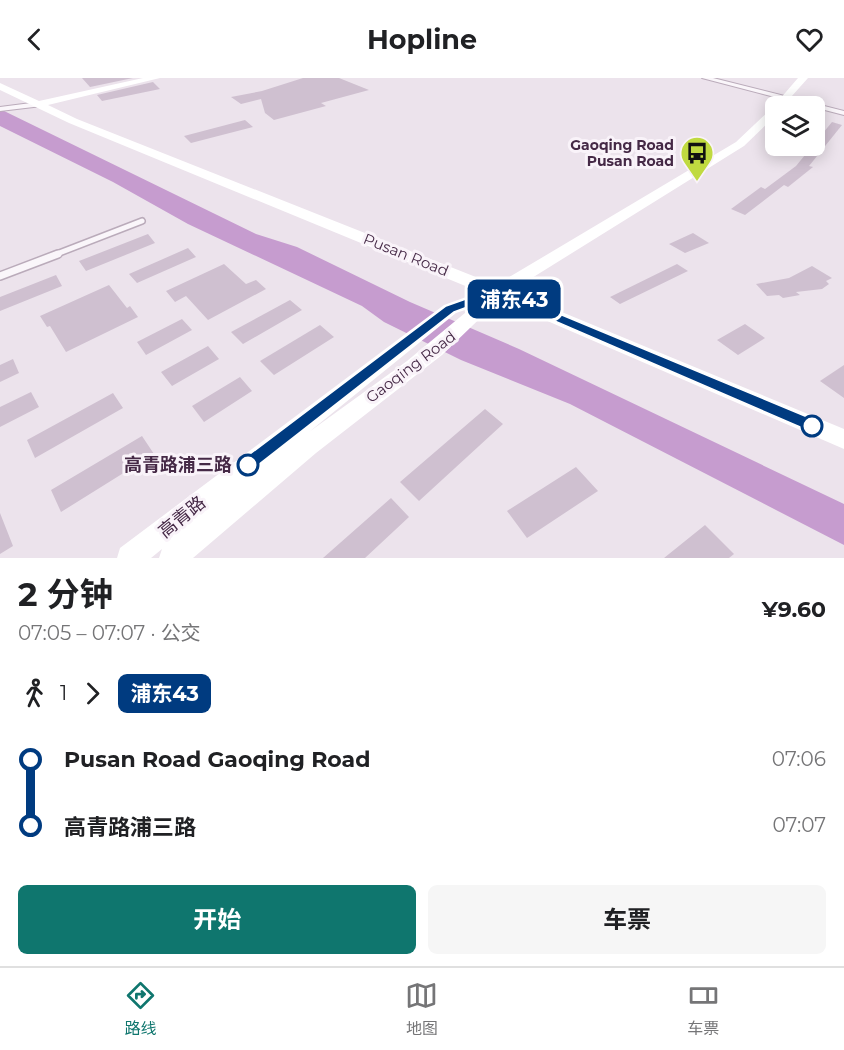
<!DOCTYPE html>
<html lang="zh">
<head>
<meta charset="utf-8">
<style>
  :root { --surface:#fff; --page:#f6f6f6; --text:#202124; --muted:#757577; --line:#e0e0e0; --accent:#0f766e }
  body { margin:0; font-family:Montserrat,"Noto Sans SC",sans-serif; background:var(--page); color:var(--text); height:100vh; display:flex; flex-direction:column; font-size:22px; white-space:nowrap }
  * { box-sizing:border-box; margin:0 }
  p { font-size:20px; color:var(--muted) }
  .icon { flex:none; width:33px; height:33px; fill:none; stroke:currentColor; stroke-width:2; stroke-linecap:round; stroke-linejoin:round }
  .map { position:relative; height:480px; overflow:hidden }
  .panel { display:flex; flex-direction:column; background:var(--surface); flex:1 }
  .panel>* { flex:none }
  .badge { padding:0 12px; border-radius:9px; font-size:21px; line-height:39px }
  .controls { position:absolute; left:765px; top:18px; display:grid; gap:12px }
  .controls a { display:grid; place-items:center; width:60px; height:60px; border-radius:9px; background:var(--surface); box-shadow:0 3px 15px #0003; font-size:30px }
  .map>.badge { position:absolute; translate:-50% -50%; box-shadow:0 0 0 3px #fff }
  .legs { display:flex; align-items:center; gap:9px; height:66px; padding:0 18px; font-size:20px }
  .legs p { margin-inline-start:auto }
  .overview { display:flex; align-items:center; justify-content:space-between; height:102px; padding:0 18px }
  h1 { font-size:33px; font-weight:700; line-height:45px }
  .cta { display:flex; gap:12px; margin-top:auto; padding:12px 18px }
  .cta a { flex:1; height:69px; border-radius:9px; background:var(--accent); color:#fff; font-size:24px; font-weight:700; line-height:69px; text-align:center }
  .cta a+a { background:var(--page); color:var(--text) }
  ul { padding:0 18px; list-style:none }
  li { display:flex; align-items:center; gap:21px; height:66px; font-size:22px }
  li i { display:grid; place-items:center; width:9px; height:100%; margin:0 8px; background:currentColor }
  li i::after { content:''; width:15px; height:15px; margin:-8px; border:4px solid; border-radius:50%; background:var(--surface) }
  li p { margin-inline-start:auto }
  li:first-child i { background:linear-gradient(#0000 50%,currentColor 0) }
  li:last-child i { background:linear-gradient(currentColor 50%,#0000 0) }
  header { display:flex; justify-content:space-between; align-items:center; height:78px; padding:0 18px; background:var(--surface); font-size:27px; font-weight:700 }
  .tab-bar { display:flex; justify-content:space-around; align-items:center; height:84px; border-top:2px solid var(--line); background:var(--surface); font-size:16px; color:var(--muted) }
  .tab-bar a { display:grid; justify-items:center; gap:3px }
  .tab-bar .active { color:var(--accent) }
  .map>svg:first-child { display:block }
</style>
</head>
<body>
<header><svg class="icon" aria-label="back" viewBox="0 0 24 24"><path d="M15 5l-7 7 7 7"/></svg>Hopline<svg class="icon" aria-label="heart" viewBox="0 0 24 24"><path d="M12 20l-8-8c-3-5 5-10 8-4 3-6 11-1 8 4z"/></svg></header>
<div class="map">
<svg width="844" height="480" viewBox="0 0 844 480">
  <rect width="100%" height="100%" fill="#ece3ec"/>
  <path fill="#c69ccf" d="M0 31 256 156 297 169 410 224 519 271 844 426V467L570 326 461 282 384 244 362 228 188 146 113 104 0 48Z"/>
  <path fill="#cfc0d0" d="M82 0H133L90 9Z
    M303 0H339L369 12 321 25 326 28 274 42 265 35 261 21 241 26 231 19 262 13Z
    M153 4 160 11 102 23 97 17Z
    M245 42 253 49 191 65 184 58Z
    M832 44 842 47 809 88 813 89 788 109 784 107 745 137 731 131 761 109 765 111 796 88Z
    M693 155 709 165 685 175 669 166Z
    M148 156 155 165 86 193 79 183Z
    M188 170 196 179 137 205 129 196Z
    M224 186 246 206 256 202 266 211 208 242 186 218 175 224 166 213Z
    M677 186 688 193 620 226 610 219Z
    M812 188 832 200 826 203 829 206 822 211 796 214 800 217 783 220 779 217 767 218 756 206 789 200Z
    M56 197 62 208 0 233V219Z
    M109 207 127 230 130 228 138 239 66 274 50 248 47 249 40 238Z
    M290 222 302 232 243 266 231 254Z
    M182 241 192 252 146 277 137 264Z
    M745 246 765 260 738 277 717 262Z
    M320 247 334 259 274 297 260 283Z
    M208 268 219 281 172 308 161 294Z
    M13 281 19 295 0 304V287Z
    M844 287V320L820 303Z
    M240 299 252 313 204 344 192 328Z
    M31 314 39 329 0 349V329Z
    M113 315 123 330 35 380 27 362Z
    M485 331 503 346 419 423 400 404Z
    M142 358 154 376 61 434 51 412Z
    M576 389 598 413 527 460 507 433Z
    M391 420 409 439 365 480H323Z
    M0 435 13 468 0 476Z
    M705 447 734 476 729 480H664Z"/>
  <g fill="none" stroke-linecap="round" stroke-linejoin="round">
    <defs>
      <path id="lane-far1" d="M54 177 142 143"/>
      <path id="lane" d="M0 198 58 176"/>
      <path id="street" d="M702 0H713L844 33V37Z
        M39 24 43 26 42 28 0 33V29Z"/>
    </defs>
    <use href="#lane-far1" stroke="#baabba" stroke-width="8"/>
    <use href="#lane" stroke="#baabba" stroke-width="10"/>
    <use href="#street" stroke="#baabba" stroke-width="2"/>
    <use href="#lane-far1" stroke="#faf6fa" stroke-width="5"/>
    <use href="#lane" stroke="#faf6fa" stroke-width="7"/>
    <use href="#street" fill="#faf6fa" fill-rule="evenodd"/>
    <path fill="#fff" fill-rule="evenodd" d="M143 0H160L48 27 77 41 496 207 736 64 773 29 798 0H808L783 28H776V37L744 68 511 213 844 351V371L499 222 442 277 316 375 193 480H159L162 471 151 480H117L120 470 444 227 480 214 69 45 0 12V5L39 23ZM471 230 407 283 309 354 456 235Z"/>
  </g>
  <path fill="#003b80" stroke="#fff" stroke-width="1.5" d="M497 210 817 343 819 348 817 352 812 354 807 352 497 218 454 234 253 391 248 394 242 391 240 387 242 382 446 228Z"/>
  <defs>
    <symbol id="bus-pin" viewBox="-11 -11 22 30"><path d="M0 17L-7.5 6A9.5 9.5 0 1 1 7.5 6Z" fill="#c0da40" stroke="#f9f3f9"/><path d="M-5-6H5V4H4V6H2V4H-2V6H-4V4H-5ZM-3.5-4V0h7V-4ZM-3.5 1.2v1.5H-2V1.2ZM2 1.2v1.5H3.5V1.2Z" fill="#111"/></symbol>
  </defs>
  <g fill-rule="evenodd">
    <use href="#bus-pin" x="678" y="56" width="38" height="52"/>
  </g>
  <g fill="#fff" stroke="#003b80" stroke-width="3">
    <circle cx="812" cy="348" r="10"/>
    <circle cx="248" cy="387" r="10"/>
  </g>
  <g text-anchor="middle" stroke-width="6" stroke-linejoin="round" paint-order="stroke">
    <g font-size="14" font-weight="bold" fill="#452946" stroke="#f9f3f9" text-anchor="end">
      <text x="674" y="72">Gaoqing Road<tspan x="674" dy="16">Pusan Road</tspan></text>
    </g>
    <g font-size="15" fill="#452946" stroke="#f9f3f9">
      <text transform="translate(406 177) rotate(22)" y="5">Pusan Road</text>
      <text transform="translate(411 289) rotate(-37)" y="5">Gaoqing Road</text>
    </g>
    <g font-size="18" font-weight="bold" fill="#452946" stroke="#f9f3f9" text-anchor="end">
      <text x="232" y="393">高青路浦三路</text>
    </g>
    <g font-size="18" fill="#452946" stroke="#f9f3f9">
      <text transform="translate(182 439) rotate(-39)" y="6">高青路</text>
    </g>
  </g>
</svg>
<div class="controls">
<a><svg class="icon" aria-label="layers" viewBox="0 0 24 24"><path d="M12 4l9 5-9 5-9-5zM3 14l9 5 9-5"/></svg></a>
</div>
<b class="badge" style="left:514px;top:221px;background:#003b80;color:#fff">浦东43</b>
</div>
<section class="panel">
<div class="overview"><div><h1>2 分钟</h1><p>07:05 – 07:07 · 公交</p></div><b>¥9.60</b></div>
<div class="legs"><svg class="icon" aria-label="walk" viewBox="0 0 24 24"><circle cx="13" cy="4" r="2"/><path d="M13 8l-2 6 4 7M11 14l-3 7M7 12l3-4h3l4 4"/></svg>1<svg class="icon" aria-label="forward" viewBox="0 0 24 24"><path d="M9 5l7 7-7 7"/></svg><b class="badge" style="background:#003b80;color:#fff">浦东43</b></div>
<ul>
<li><i style="color:#003b80"></i><b>Pusan Road Gaoqing Road</b><p>07:06</p></li>
<li><i style="color:#003b80"></i><b>高青路浦三路</b><p>07:07</p></li>
</ul>
<div class="cta"><a>开始</a><a>车票</a></div>
</section>
<nav class="tab-bar">
<a class="active"><svg class="icon" aria-label="directions" viewBox="0 0 24 24"><path d="M12 3l9 9-9 9-9-9zM9 14v-3h6M13 9l2 2-2 2"/></svg>路线</a>
<a><svg class="icon" aria-label="map" viewBox="0 0 24 24"><path d="M3 6l6-2 6 2 6-2v14l-6 2-6-2-6 2zM9 4v14M15 6v14"/></svg>地图</a>
<a><svg class="icon" aria-label="tickets" viewBox="0 0 24 24"><path d="M3 7h18v10H3zM15 7v10"/></svg>车票</a>
</nav>
</body>
</html>
